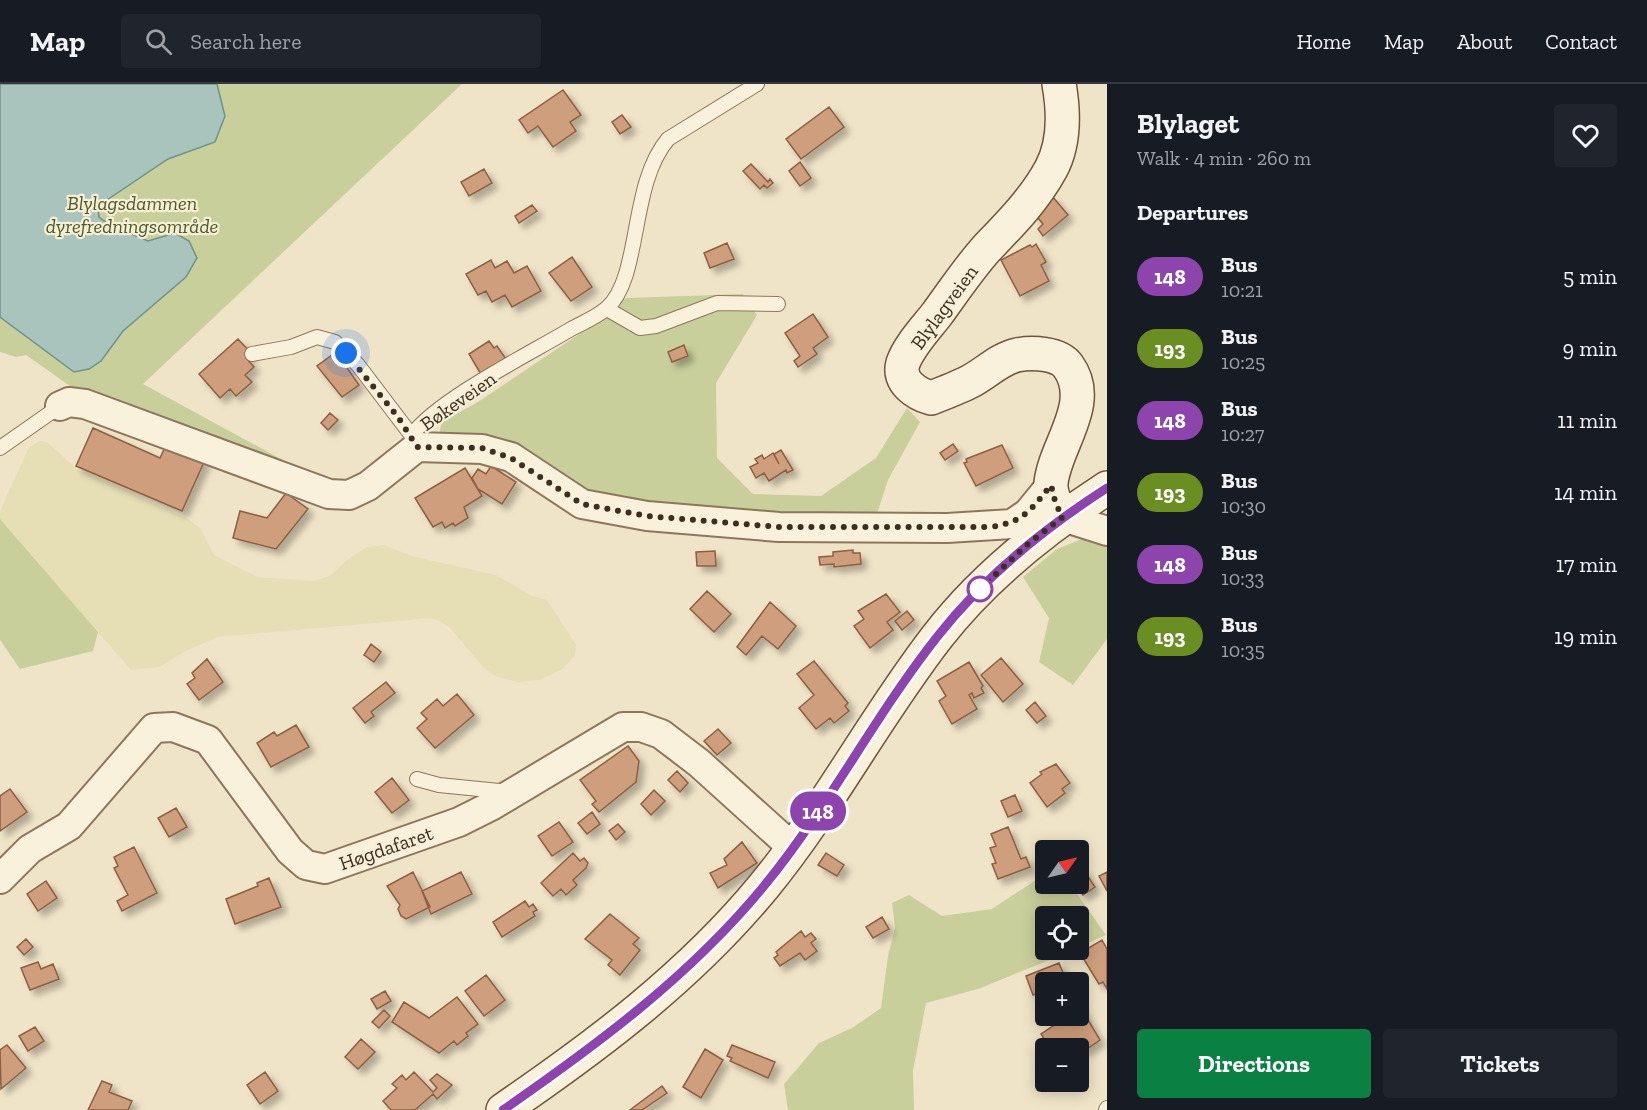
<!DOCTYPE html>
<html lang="en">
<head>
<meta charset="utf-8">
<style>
  :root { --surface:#171b24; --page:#20242c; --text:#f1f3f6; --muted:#9ea1a6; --line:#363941; --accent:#0b8043 }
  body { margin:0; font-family:"Zilla Slab",serif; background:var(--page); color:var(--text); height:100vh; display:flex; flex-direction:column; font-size:22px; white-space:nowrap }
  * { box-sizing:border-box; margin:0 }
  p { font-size:20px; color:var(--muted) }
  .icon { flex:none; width:33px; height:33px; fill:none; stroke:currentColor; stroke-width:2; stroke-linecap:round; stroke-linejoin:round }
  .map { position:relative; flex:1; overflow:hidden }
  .side { display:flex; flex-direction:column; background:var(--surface); width:540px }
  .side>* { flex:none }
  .badge { padding:0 12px; border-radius:20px; font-size:21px; line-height:39px }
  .needle { width:39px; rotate:56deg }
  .buttons { position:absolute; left:1035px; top:756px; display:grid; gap:12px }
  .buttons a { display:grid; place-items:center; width:54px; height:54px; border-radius:6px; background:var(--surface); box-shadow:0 3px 15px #0003; font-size:30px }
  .you { position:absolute; width:30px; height:30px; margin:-15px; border:4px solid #fff; border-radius:50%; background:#1a73e8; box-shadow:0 0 0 9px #1a73e833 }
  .map>.badge { position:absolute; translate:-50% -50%; box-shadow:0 0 0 3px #fff }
  h2 { padding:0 30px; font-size:22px; line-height:54px }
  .round { display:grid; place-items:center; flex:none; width:63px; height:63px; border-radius:6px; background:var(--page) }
  .overview { display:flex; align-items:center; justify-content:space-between; height:102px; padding:0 30px }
  h1 { font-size:28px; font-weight:700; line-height:45px }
  .button { display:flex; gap:12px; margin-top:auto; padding:12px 30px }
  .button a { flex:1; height:69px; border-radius:6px; background:var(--accent); color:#fff; font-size:24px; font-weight:700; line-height:69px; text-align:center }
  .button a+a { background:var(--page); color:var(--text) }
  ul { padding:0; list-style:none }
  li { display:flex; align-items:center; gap:18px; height:72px; padding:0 30px }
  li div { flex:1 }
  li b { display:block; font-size:22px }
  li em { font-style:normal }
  li .badge { min-width:66px; font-weight:700; text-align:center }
  header { display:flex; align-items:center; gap:36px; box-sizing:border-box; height:84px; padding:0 30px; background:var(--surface); border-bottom:2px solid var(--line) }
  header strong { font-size:28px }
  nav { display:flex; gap:33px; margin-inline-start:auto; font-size:21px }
  .search { width:420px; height:54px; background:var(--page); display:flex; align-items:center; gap:15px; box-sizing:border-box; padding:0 21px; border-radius:6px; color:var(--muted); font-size:22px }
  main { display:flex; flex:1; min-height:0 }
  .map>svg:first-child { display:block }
</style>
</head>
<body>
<header>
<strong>Map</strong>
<div class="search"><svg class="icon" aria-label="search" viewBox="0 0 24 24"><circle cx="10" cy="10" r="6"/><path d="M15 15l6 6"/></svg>Search here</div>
<nav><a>Home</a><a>Map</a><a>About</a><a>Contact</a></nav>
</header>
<main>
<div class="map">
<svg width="1107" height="1026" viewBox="0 0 1107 1026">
  <defs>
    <filter id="shadow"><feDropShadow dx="5.5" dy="5.5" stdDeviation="3" flood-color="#0004"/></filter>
  </defs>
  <rect width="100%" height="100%" fill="#f0e4c8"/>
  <path fill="#e6deb5" d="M39 357 47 358 76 384 188 435 201 445 214 471 257 493 314 497 330 492 347 476 367 463 385 461 411 472 496 491 532 512 547 516 576 561 575 571 563 585 539 596 518 598 497 593 484 584 449 543 440 537 430 534 217 553 184 568 160 583 131 586 0 435V427L28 365Z"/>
  <path fill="#c9cf9b" d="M0 0H462L143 300 327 400 110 330 26 271 16 273 0 268Z
    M743 210 757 231 716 299 717 374 753 410 821 412 876 374 907 324 920 338 888 396 870 451 644 442 439 350 442 338 478 318 597 238 626 214Z
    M0 435 98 548 93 567 20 585 0 556Z
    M1107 445V555L1073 601 1039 578 1049 534 1023 493 1057 465Z
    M1045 790 1046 800H1070L1106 851 1079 863 1078 832H1046V866H1074L978 905 926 919 913 987 914 1026H788L784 1000 819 959 852 944 881 924 888 872 895 844 892 819 909 811 942 832 992 825Z"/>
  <path fill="#a9c4bc" stroke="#6f938a" stroke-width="1.5" d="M0 0H217L225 32 215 58 168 75 98 122 99 133 110 141 148 157 175 149 189 157 197 174 186 193 123 247 101 277 89 285 74 288 0 233Z"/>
  <path fill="#cf9f7d" stroke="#8d5f41" stroke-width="1.5" filter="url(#shadow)" d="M563 6 581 31 570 38 576 47 553 63 538 42 528 49 519 36Z
    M829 23 844 43 801 75 786 55Z
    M622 31 631 43 620 50 612 38Z
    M800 78 811 94 800 102 789 87Z
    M751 80 768 98 770 95 773 99 767 104 764 101 760 105 743 87Z
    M484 85 492 99 469 112 461 98Z
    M1052 112 1068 131 1043 152 1038 145 1043 140 1033 128Z
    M532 121 537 127 519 139 515 132Z
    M727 159 734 175 710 184 704 169Z
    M1036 160 1046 178 1041 181 1049 197 1020 212 1001 176 1030 161 1032 163Z
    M572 173 592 203 571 217 549 189Z
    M491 176 495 184 507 177 514 189 527 182 541 207 512 223 505 211 492 218 486 207 478 211 466 190Z
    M813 230 828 253 813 264 817 270 798 283 794 277 800 272 785 249Z
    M238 255 251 269 246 274 254 283 245 291 252 298 236 312 230 305 220 314 199 290Z
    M489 257 494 264 497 262 506 275 482 292 469 270Z
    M684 261 688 272 672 278 668 268Z
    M336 268 359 301 342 313 317 282Z
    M330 329 338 336 328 346 321 339Z
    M93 344 160 374 167 359 205 376 182 427 76 382Z
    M953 360 958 367 945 376 940 369Z
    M1002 361 1013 384 976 402 964 379 967 378 966 375Z
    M781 366 793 386 787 389 786 386 769 397 764 389 756 394 750 383 758 379 755 375 762 371 764 375 773 369 779 380 774 370Z
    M491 382 516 398 502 420 478 405 472 394 478 385 486 390Z
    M465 384 482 412 464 423 468 434 455 442 453 439 445 444 442 438 433 443 415 414Z
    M286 409 308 425 276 465 233 454 240 427 267 434Z
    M853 466V469H860L861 480 834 483V480L820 481 819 473 833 472V468Z
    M715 467 716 482H697L696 468Z
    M707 507 731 530 714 548 690 525Z
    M886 510 900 528 887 538 893 546 870 564 854 542 864 535 858 527Z
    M770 518 796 542 778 565 762 552 746 571 737 563Z
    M907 527 914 536 902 546 895 537Z
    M371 560 381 568 374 578 364 571Z
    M1001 574 1023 600 1003 618 981 591Z
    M207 575 223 598 199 616 187 600 195 594 192 589Z
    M814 577 848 619 845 622 849 627 834 639 830 634 816 645 799 624 814 611 797 590Z
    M969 578 983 602 981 604 984 609 974 614 972 609 969 611 977 625 952 640 939 617 946 612 937 597Z
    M386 598 395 609 371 628 374 632 365 639 353 624Z
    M457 610 474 631 435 664 417 644 427 635 421 629 437 615 443 622Z
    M1035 618 1046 632 1037 639 1026 626Z
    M296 641 309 663 271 683 257 659 274 648 277 652Z
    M718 645 731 659 717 671 704 657Z
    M628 662 639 677 636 698 599 728 592 720 596 717 580 696Z
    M1056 680 1070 699 1062 705 1065 709 1047 723 1030 699 1042 690 1040 688Z
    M677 687 688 699 680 708 668 696Z
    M392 694 409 716 392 729 375 708Z
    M10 705 27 728 0 747V712Z
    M654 706 665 717 651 731 641 720Z
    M1015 711 1022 727 1008 733 1001 717Z
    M176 724 187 743 169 753 158 734Z
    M592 728 600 740 587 750 578 739Z
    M559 738 573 758 552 772 538 752Z
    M618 740 625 748 616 756 609 747Z
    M1008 743 1021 775 1026 773 1030 783 998 795 992 780 996 779 990 764 996 762 991 750Z
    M742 758 757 779 718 804 710 789 727 781 724 775Z
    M134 763 157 809 122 827 117 817 128 811 114 784 118 782 114 773Z
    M573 769 580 777 584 774 588 779 586 784 573 796 577 801 566 811 561 805 553 812 541 799Z
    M826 769 844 781 837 792 818 781Z
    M1083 785 1095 803 1083 811 1075 800H1078V788Z
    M413 788 430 823 406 835 401 832 398 825 400 821 387 802Z
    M461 788 472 810 431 830 422 807Z
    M1107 788V807L1099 792Z
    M269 794 281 823 235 840 226 815 258 802 257 799Z
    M46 797 57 814 38 827 27 810Z
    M525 817 529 823 533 820 537 826 533 828 535 832 502 853 493 838Z
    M610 830 639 854 633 860 640 866 620 891 608 881 612 876 585 855Z
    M882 833 889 845 873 854 866 843Z
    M801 847 805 853 811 849 816 855 811 859 817 867 805 876 800 869 780 882 774 874 778 871 776 868Z
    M26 855 33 863 24 871 17 863Z
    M1102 856 1107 865V905L1103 898 1099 900 1080 869Z
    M38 878 41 885 53 880 59 895 30 906 21 884Z
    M1059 879 1067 898H1046V906L1033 911 1026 892Z
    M486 891 505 916 484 932 465 907Z
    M385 907 391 917 377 925 371 915Z
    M457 913 478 940 466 949 468 952 457 961 454 957 439 969 392 938 404 918 429 934Z
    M1078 919 1100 956 1084 967 1078 957 1066 964 1064 962 1050 964 1041 950 1065 934 1063 932H1078Z
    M384 926 390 932 379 944 372 938Z
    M35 943 44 957 28 967 19 952Z
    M361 955 375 968 358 985 345 973Z
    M7 961 26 984 1 1005 0 966Z
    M732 961 775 978 768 994 730 977 732 974 727 972Z
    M705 965 723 976 701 1014 683 1003Z
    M265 988 278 1007 260 1020 247 1001Z
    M414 988 433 1008 437 1004 430 996 437 990 452 1001 437 1015 433 1010 415 1026H391L383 1017 397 1004 392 1000 402 991 406 996Z
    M102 997 112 1001 109 1008 132 1017 128 1026H88Z
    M662 1002 667 1009 642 1026H630Z"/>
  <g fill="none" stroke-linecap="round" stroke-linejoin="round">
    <defs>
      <path id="lane" d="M607 225 640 244 656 242 717 219 778 220
        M252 270 291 263 317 253 335 258 358 281 415 356
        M412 351C437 316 531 269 571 245 582 239 597 233 607 224 642 192 629 101 668 55L757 0
        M0 364 60 322
        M417 695 439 701 509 708
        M1106 1026 1107 1024"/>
      <path id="street" d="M60 322 69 318 85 320 329 410 349 411 368 402 417 363 482 365 511 373 582 420 647 432 779 443 947 444 1012 440 1028 429 1051 401
        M1063 433 1107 447
        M0 795 30 765 69 742 154 644 173 643 208 656 290 767 306 781 325 785 459 738 491 722 623 643H641L661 650 699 679 793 764"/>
      <path id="secondary" d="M1059 0C1064 28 1065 59 1051 85 1034 116 1011 139 987 164 969 184 953 208 937 230 926 244 909 262 903 279 897 298 917 310 931 314 944 309 957 304 969 298 985 290 999 275 1017 271 1032 268 1059 269 1068 282 1095 319 1055 361 1051 399 1050 411 1057 423 1063 433
        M503 1026C598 961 690 892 764 802 828 724 875 633 937 553 983 493 1044 445 1107 404"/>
    </defs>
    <use href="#lane" stroke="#8d765c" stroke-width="16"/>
    <use href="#street" stroke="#8d765c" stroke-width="32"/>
    <use href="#secondary" stroke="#6f573f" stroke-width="36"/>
    <use href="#lane" stroke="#faf1dc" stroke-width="14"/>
    <use href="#street" stroke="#faf1dc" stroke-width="28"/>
    <use href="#secondary" stroke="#faf1dc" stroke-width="33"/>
  </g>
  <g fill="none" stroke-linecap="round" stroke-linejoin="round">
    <defs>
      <path id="line" d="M503 1026C598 960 690 892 764 802 828 724 874 633 937 553 984 493 1043 445 1107 404"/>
    </defs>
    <use href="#line" stroke="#fff" stroke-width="14"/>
    <use href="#line" stroke="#8e44ad" stroke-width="9"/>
    <path stroke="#3d2e20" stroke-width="6" stroke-dasharray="0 10.8" d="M346 269 398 333 417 363 482 364 511 374 582 420 647 432 779 443H990C1024 438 1030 427 1051 401L1056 421 1063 433 1029 459 980 505"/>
  </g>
  <circle fill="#fff" stroke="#8e44ad" stroke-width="3" cx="980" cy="505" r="12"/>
  <g text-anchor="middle" stroke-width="4.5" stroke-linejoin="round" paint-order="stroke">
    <g font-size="20" font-style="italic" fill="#4d5a26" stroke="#f7eed8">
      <text x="132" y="126">Blylagsdammen<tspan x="132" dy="23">dyrefredningsområde</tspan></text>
    </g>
    <g font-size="20" fill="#3d2e20" stroke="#f7eed8">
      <text transform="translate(944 223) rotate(-54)" y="7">Blylagveien</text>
      <text transform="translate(458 317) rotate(-35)" y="7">Bøkeveien</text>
      <text transform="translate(386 764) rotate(-19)" y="7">Høgdafaret</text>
    </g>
  </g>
</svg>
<div class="buttons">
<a><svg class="needle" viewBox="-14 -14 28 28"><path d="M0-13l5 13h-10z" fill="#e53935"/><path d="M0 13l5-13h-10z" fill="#9ea1a6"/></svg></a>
<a><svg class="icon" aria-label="locate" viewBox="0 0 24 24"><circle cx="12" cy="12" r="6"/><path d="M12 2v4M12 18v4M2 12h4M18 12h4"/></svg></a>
<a>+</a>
<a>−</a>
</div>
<div class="you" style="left:346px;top:269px"></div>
<b class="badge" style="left:818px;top:727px;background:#8e44ad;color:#fff">148</b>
</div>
<section class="side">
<div class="overview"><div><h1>Blylaget</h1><p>Walk · 4 min · 260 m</p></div><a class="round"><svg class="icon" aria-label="heart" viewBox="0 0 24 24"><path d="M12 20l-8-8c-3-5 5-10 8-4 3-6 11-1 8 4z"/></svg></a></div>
<h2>Departures</h2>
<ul>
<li><span class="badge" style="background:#8e44ad;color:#fff">148</span><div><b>Bus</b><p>10:21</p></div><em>5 min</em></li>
<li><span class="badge" style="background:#6b8e23;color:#fff">193</span><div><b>Bus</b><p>10:25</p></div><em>9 min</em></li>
<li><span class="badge" style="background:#8e44ad;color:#fff">148</span><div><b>Bus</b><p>10:27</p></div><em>11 min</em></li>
<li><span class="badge" style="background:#6b8e23;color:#fff">193</span><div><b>Bus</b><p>10:30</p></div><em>14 min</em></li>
<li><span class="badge" style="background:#8e44ad;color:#fff">148</span><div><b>Bus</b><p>10:33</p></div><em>17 min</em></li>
<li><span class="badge" style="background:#6b8e23;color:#fff">193</span><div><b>Bus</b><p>10:35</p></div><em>19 min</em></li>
</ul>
<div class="button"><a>Directions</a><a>Tickets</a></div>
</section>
</main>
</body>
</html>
